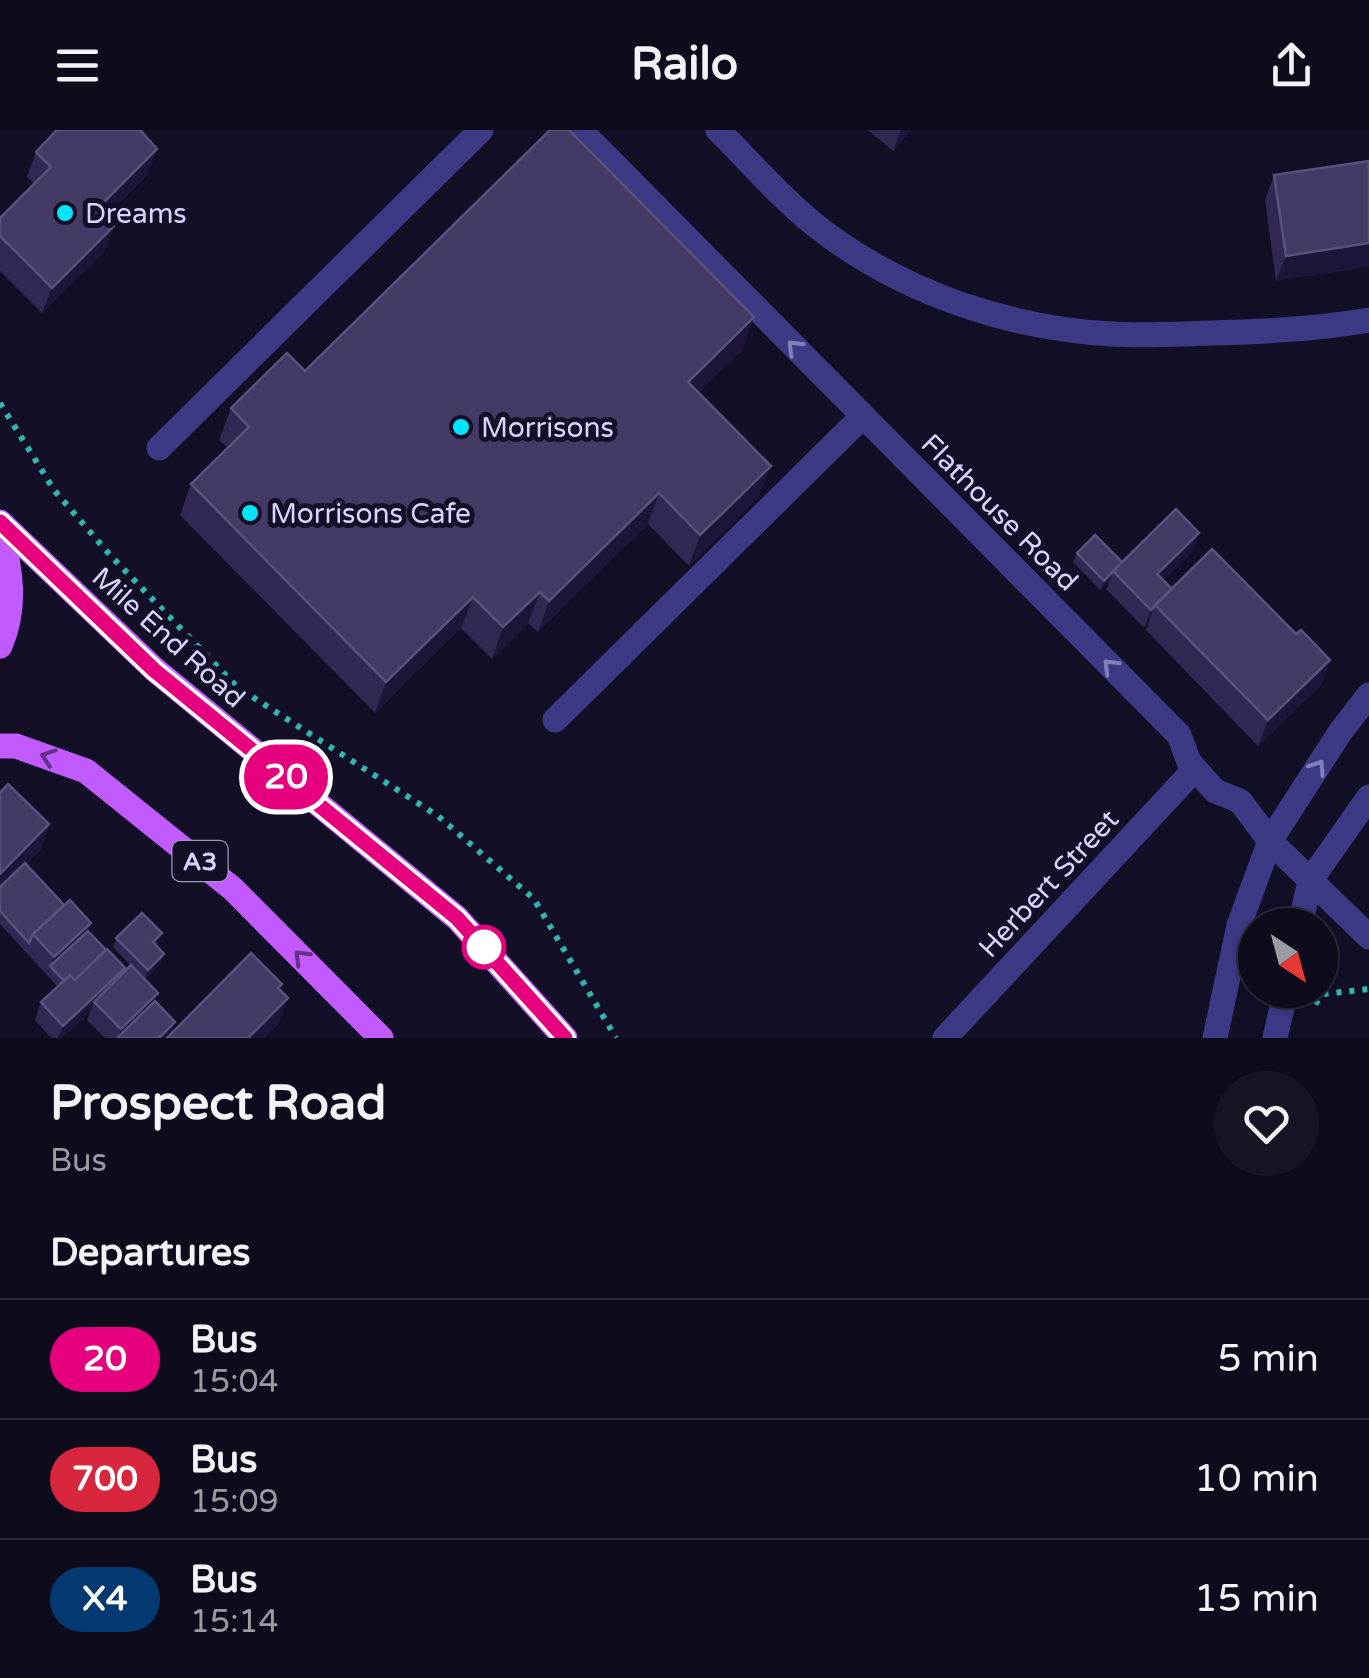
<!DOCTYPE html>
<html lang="en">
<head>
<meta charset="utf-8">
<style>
  :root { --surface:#0e0b1c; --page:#171425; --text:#f1f3f6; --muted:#9b9ba3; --line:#2e2b3b }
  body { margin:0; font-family:"Varela Round",sans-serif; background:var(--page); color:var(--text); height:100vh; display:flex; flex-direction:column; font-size:38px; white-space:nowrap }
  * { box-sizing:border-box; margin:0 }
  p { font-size:32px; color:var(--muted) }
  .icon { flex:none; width:55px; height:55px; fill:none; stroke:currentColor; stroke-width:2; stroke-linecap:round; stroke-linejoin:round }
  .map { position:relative; height:908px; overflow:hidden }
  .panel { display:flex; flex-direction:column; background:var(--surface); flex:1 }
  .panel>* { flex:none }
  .badge { padding:0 20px; border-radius:32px; font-size:35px; line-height:65px }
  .needle { width:65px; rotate:144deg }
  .controls { position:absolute; left:1238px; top:778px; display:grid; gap:20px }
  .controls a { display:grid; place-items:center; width:100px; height:100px; border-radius:50%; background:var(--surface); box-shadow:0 2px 8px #0004,0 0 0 2px var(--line); font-size:50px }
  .map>.badge { position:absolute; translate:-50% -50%; box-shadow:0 0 0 5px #fff }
  h2 { padding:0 50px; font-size:38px; line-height:90px }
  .round { display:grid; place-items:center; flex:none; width:105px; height:105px; border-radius:52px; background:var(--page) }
  .summary { display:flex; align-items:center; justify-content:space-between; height:170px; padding:0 50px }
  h1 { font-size:48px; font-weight:700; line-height:75px }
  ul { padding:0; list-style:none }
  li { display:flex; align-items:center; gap:30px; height:120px; padding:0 50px; border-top:2px solid var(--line) }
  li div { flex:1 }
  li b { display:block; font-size:38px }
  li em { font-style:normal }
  li .badge { min-width:110px; font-weight:700; text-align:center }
  header { display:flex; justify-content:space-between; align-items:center; height:130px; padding:0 50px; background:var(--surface); font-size:45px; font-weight:700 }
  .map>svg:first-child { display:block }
</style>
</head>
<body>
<header><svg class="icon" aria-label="menu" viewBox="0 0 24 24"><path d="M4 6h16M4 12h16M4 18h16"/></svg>Railo<svg class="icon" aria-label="share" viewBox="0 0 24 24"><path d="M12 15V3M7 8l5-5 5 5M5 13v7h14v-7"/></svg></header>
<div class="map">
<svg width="1369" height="908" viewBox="0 0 1369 908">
  <rect width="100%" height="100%" fill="#130f26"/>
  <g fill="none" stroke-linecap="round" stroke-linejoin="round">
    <path stroke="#2fb8b0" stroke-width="6" stroke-dasharray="5 8" stroke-linecap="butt" d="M0 273 54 360 110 425 237 557 438 686 534 769 616 908
      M1315 874 1324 864 1369 859"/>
    <path stroke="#3d3a85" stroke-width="25" d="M580 0 1179 605 1189 632 1215 661 1240 671 1270 711 1369 807
      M718 0C753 35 788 76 828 105 910 165 1010 198 1111 204 1144 206 1177 204 1210 203 1263 202 1317 199 1369 190
      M159 318 481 0
      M555 590 862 287
      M1300 795 1310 751 1369 667
      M945 908 1195 639
      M1215 908 1239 795 1270 711 1341 601 1369 565
      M1275 908 1286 860"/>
    <path stroke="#c25bff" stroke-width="25" d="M0 392 154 539 457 788 565 908
      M0 400C11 439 17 477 0 516
      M0 616H16L86 641 233 759 381 908"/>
  </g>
  <path fill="#312854" d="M868 0H911L893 21Z
    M143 5 148 44 105 87 114 96 105 121 42 183 0 141V88L34 54 27 47 36 22Z
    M1369 31 1276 151 1265 70 1274 45Z
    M743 219 698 263 759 367 689 436 648 394 538 502 528 493 492 529 461 498 375 583 180 385 191 354 228 318 219 310 231 278 305 241Z
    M1193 421 1163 450 1172 459 1296 504 1330 530 1321 555 1258 616 1146 500 1148 495 1144 498 1106 459 1109 452 1100 460 1073 432 1077 423 1122 432Z
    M0 663 49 694 40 720 26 734 64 775 91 793 88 801 122 844 131 836 113 817 116 808 159 812 156 815 164 824 161 833 145 849 155 871 175 892 172 901 165 908H105L87 890 90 882 62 908H51L35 890 41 872 58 857 0 794Z"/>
  <path fill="#1d163a" d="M901 0H911L893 21Z
    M157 19 148 44 88 104 97 79Z
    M114 96 105 121 42 183 52 158Z
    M1369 113V137L1276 151 1286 126Z
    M754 187 743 219 677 284 688 252Z
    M771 336 759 367 689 436 700 405Z
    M659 363 648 394 538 502 549 471Z
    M1199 403 1193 421 1151 462 1157 444Z
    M1112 443 1109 452 1100 460 1104 451Z
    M540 462 528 493 492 529 503 497Z
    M473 467 461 498 375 583 386 552Z
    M1154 477 1148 495 1144 498 1151 480Z
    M1330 530 1321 555 1258 616 1268 590Z
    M49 694 40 720 0 760V744Z
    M91 793 84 810 50 836 47 845 54 827Z
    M164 824 161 833 144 849 148 840Z
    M125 838 118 856 94 872 90 882 62 908H58L63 896Z
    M158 863 152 880 118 908 121 899Z
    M288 868 279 894 264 908H248Z
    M175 892 172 901 165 908H159Z"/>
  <path fill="#433a66" stroke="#5a527e" stroke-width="2.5" d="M57 0H140L157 19 97 79 114 96 52 158 0 106V88L51 37 36 22Z
    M550 0H569L754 187 688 252 771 336 700 405 659 363 549 471 540 462 503 497 473 467 386 552 191 354 249 297 231 278 287 223 305 241Z
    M1369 31V113L1286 126 1274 45Z
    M1176 379 1199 403 1157 444 1172 459 1151 480 1113 441Z
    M1095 405 1122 432 1104 451 1077 423Z
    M1212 419 1296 504 1301 500 1330 530 1268 590 1155 475Z
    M8 654 49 694 0 744V663Z
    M25 733 64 775 33 804 29 813 0 781V757Z
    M70 770 91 793 54 827 33 804Z
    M142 783 162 803 153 812 164 824 148 840 116 808Z
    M88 801 106 820 75 850 70 845 64 851 50 836Z
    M107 819 125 838 63 896 41 872 70 845 75 850Z
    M251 823 282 854 278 858 288 868 248 908H167Z
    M131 835 158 863 121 899 94 872Z
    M155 871 175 892 159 908H117Z"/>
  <defs><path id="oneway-chevron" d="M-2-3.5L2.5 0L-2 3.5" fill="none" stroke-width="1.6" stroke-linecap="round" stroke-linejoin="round" transform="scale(2.5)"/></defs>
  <g stroke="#837fbc">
    <use href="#oneway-chevron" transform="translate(794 217) rotate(-135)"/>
    <use href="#oneway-chevron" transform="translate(1110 536) rotate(-135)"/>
    <use href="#oneway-chevron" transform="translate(1318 637) rotate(-57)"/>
  </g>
  <g stroke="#623188">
    <use href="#oneway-chevron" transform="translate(48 627) rotate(-161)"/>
    <use href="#oneway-chevron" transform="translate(301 827) rotate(-135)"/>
  </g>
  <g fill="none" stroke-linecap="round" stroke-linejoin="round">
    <defs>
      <path id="line" d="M0 392 154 540 457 788 565 908"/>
    </defs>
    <use href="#line" stroke="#fff" stroke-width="22"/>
    <use href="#line" stroke="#e6007e" stroke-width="15"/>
  </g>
  <g fill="#00e5ff" stroke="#130f26" stroke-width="4">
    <circle cx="65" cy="83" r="10"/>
    <circle cx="461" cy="297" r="10"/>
    <circle cx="250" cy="383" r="10"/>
  </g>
  <circle fill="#fff" stroke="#e6007e" stroke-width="5" cx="484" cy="817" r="20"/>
  <g text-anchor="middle" stroke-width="10" stroke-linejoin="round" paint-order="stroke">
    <rect fill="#130f26" stroke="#9e99be" stroke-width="2.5" x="172.5" y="711" width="55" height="40" rx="8"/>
    <g font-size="25" font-weight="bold" fill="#d9d4ff">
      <text x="200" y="740">A3</text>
    </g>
    <g font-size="28" fill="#d9d4ff" stroke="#130f26" text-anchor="start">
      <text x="85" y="93">Dreams</text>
      <text x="481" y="307">Morrisons</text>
      <text x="270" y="393">Morrisons Cafe</text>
    </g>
    <g font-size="28" fill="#d9d4ff" stroke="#130f26">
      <text transform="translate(1000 382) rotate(45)" y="10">Flathouse Road</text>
      <text transform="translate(169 507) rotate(42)" y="10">Mile End Road</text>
      <text transform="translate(1048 753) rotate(-47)" y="10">Herbert Street</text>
    </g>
  </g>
</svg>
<div class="controls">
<a><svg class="needle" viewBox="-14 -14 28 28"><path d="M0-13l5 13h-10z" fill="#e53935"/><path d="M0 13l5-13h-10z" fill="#9b9ba3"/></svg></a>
</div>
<b class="badge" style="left:286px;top:647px;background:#e6007e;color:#fff">20</b>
</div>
<section class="panel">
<div class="summary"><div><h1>Prospect Road</h1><p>Bus</p></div><a class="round"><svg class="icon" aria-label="heart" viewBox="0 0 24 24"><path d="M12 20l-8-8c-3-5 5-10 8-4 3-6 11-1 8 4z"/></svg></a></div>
<h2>Departures</h2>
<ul>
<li><span class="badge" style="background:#e6007e;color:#fff">20</span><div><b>Bus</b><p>15:04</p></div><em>5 min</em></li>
<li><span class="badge" style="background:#d7263d;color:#fff">700</span><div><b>Bus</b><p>15:09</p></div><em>10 min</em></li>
<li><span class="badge" style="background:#013970;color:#fff">X4</span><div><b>Bus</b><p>15:14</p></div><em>15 min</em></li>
</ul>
</section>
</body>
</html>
